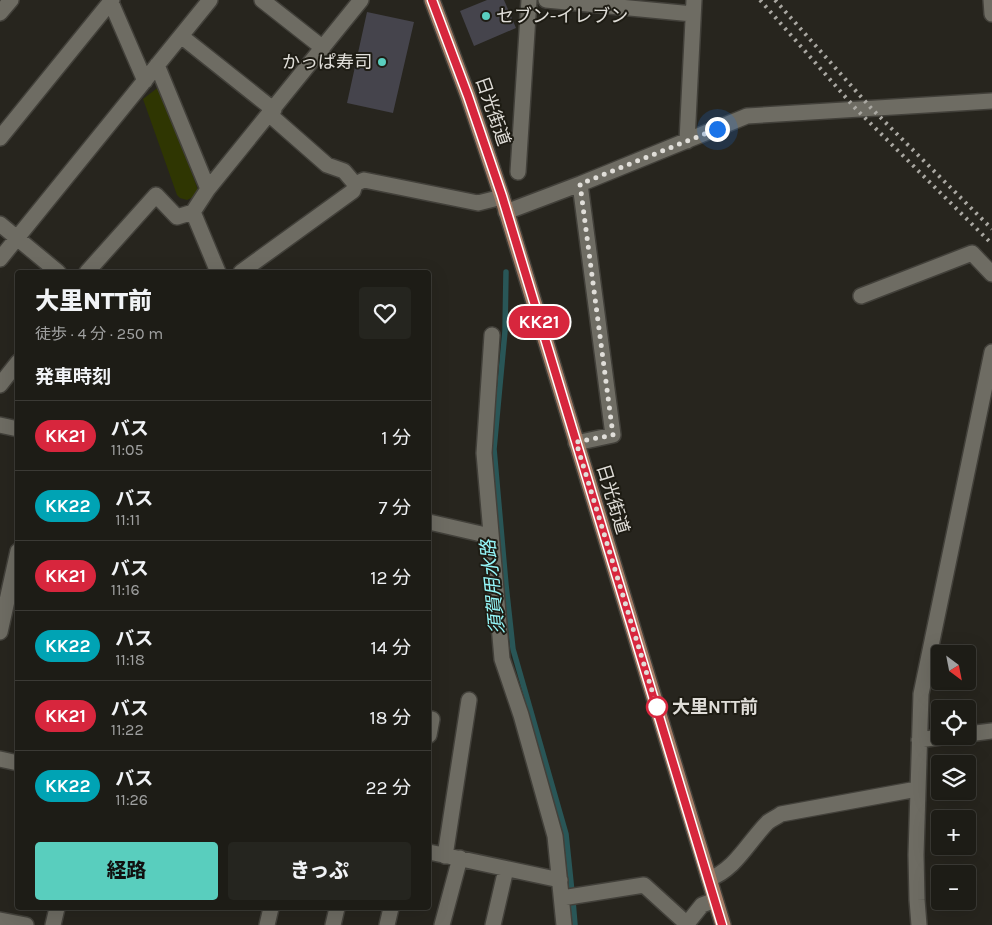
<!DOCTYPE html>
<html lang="ja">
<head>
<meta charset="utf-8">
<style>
  :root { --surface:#1d1c16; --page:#25251f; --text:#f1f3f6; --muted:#a0a1a1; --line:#3b3a35; --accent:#59cebe }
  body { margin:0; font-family:Karla,"Noto Sans JP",sans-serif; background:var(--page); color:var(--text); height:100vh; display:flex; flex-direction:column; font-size:19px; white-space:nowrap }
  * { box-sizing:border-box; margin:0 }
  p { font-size:16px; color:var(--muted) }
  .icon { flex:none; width:28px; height:28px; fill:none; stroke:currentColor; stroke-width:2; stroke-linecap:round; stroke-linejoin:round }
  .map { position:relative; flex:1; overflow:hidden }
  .drawer { position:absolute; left:15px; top:270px; width:416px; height:640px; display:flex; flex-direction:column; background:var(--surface); border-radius:5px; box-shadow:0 5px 20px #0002,0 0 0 1px var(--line) }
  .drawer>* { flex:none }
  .badge { padding:0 10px; border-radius:16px; font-size:18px; line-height:32px }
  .needle { width:32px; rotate:148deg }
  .fabs { position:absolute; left:931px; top:645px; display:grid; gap:10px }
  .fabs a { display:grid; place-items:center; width:45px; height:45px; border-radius:5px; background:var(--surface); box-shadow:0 5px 20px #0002,0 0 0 1px var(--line); font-size:25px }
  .you { position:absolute; width:25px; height:25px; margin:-12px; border:4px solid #fff; border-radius:50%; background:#1a73e8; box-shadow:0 0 0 8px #1a73e833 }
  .map>.badge { position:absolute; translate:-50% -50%; box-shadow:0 0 0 2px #fff }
  h2 { padding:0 20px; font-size:19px; line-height:45px }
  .round { display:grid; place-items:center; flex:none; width:52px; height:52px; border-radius:5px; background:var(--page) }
  .overview { display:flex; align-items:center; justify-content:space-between; height:85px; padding:0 20px }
  h1 { font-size:24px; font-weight:800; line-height:38px }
  .primary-button { display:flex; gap:10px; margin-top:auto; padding:10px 20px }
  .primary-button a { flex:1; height:58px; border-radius:5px; background:var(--accent); color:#111; font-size:20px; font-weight:800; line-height:58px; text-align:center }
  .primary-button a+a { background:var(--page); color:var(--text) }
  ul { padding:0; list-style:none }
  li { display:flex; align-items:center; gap:15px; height:70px; padding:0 20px; border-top:1px solid var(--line) }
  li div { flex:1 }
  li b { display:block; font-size:19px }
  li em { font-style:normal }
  li .badge { min-width:55px; font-weight:700; text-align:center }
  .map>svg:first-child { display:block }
</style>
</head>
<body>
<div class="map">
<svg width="992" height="925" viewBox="0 0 992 925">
  <rect width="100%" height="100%" fill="#27251e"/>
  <path fill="#2f3602" d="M160 86 198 190 193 197 187 200 180 198 177 195 143 99Z"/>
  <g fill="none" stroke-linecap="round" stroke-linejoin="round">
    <path stroke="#295657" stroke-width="5.5" d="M506 272 505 331 494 449 506 585 513 649 566 834 572 892
      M573 901 575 925"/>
  </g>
  <path fill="#45444c" d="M487 0H504L516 28 474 46 460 11Z
    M367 12 414 22 393 113 347 103Z"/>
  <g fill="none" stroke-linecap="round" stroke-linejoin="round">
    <defs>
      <path id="minor" d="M110 0 145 81
        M262 0 323 48
        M546 0 693 14
        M991 0 992 14
        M0 13 11 0
        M181 36 274 110
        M157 65 208 189
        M270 115 327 165 344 171 355 184
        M0 138 112 0
        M687 141 694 0
        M518 172 529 0
        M193 212 218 272
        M506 212 580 184 747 116 992 101
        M0 224 58 272
        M0 259 210 0
        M87 272 156 195 177 217 193 212 208 189 361 0
        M241 272 353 191 355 184 364 180 478 203 502 197
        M861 296 972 253 992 274
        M492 335 484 453 502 659 521 715 555 836 564 925
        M0 385 18 362
        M0 425 18 429
        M576 443 613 435 580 184
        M429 522 490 536
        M0 632 18 551
        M968 734 992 731
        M429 735 432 719
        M919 740 948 736
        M0 759 18 763
        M429 852 560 880
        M445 856 469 700
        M709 879C736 869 748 842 768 822 772 819 777 817 781 814L917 789
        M562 898 644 885 687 924
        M0 920 26 925
        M53 925 57 908
        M267 925 271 908
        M333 925 337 908
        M387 925 391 908
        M442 925 460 858
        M493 925 506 869
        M686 925 702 905 715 900
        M919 925 917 900 916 855 921 694 992 352"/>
      <path id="major" d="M432 0 468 96 502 197 723 925"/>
    </defs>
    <use href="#minor" stroke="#42403a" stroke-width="18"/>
    <use href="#major" stroke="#42403a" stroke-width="18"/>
    <use href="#minor" stroke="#6e6c63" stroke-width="15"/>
    <use href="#major" stroke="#a67c66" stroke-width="15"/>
    <path stroke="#aaa8a2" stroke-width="4" stroke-dasharray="2.5 5" stroke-linecap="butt" d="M760 0 856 109 992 244
      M775 0 871 108 992 229"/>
  </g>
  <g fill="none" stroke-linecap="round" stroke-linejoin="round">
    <defs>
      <path id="line" d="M432 0 468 96 502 196 722 925"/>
    </defs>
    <use href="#line" stroke="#fff" stroke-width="11"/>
    <use href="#line" stroke="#d7263d" stroke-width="8"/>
    <path stroke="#e0ded9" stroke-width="5" stroke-dasharray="0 9" d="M657 707 576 442 613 435 580 184 717 129"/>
  </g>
  <g fill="#59cebe" stroke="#1e1c14" stroke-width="2">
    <circle cx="486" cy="16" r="5"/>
    <circle cx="382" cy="62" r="5"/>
  </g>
  <circle fill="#fff" stroke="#d7263d" stroke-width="2.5" cx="657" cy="707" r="10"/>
  <g text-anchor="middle" stroke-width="4" stroke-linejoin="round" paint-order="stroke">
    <g font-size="18" fill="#e0ded9" stroke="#1e1c14" text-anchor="start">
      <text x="496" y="22">セブン-イレブン</text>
      <text x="372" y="68" text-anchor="end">かっぱ寿司</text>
    </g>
    <g font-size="18" fill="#e0ded9" stroke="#1e1c14">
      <text transform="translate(493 111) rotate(71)" y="6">日光街道</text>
      <text transform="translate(613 499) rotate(73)" y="6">日光街道</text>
    </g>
    <g font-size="18" font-weight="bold" fill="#e0ded9" stroke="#1e1c14" text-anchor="start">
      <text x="672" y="713">大里NTT前</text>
    </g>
    <g font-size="19" font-style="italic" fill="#95f7f9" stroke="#1e1c14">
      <text transform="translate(492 587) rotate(-96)" y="7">須賀用水路</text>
    </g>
  </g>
</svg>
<div class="fabs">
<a><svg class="needle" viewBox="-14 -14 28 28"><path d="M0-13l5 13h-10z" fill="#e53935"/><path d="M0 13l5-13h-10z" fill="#a0a1a1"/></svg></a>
<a><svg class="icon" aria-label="locate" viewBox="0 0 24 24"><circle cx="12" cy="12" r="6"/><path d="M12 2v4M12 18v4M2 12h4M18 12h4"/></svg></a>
<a><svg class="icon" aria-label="layers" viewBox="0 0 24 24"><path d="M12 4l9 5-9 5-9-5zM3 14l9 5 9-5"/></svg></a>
<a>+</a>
<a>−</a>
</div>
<div class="you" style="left:717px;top:129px"></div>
<b class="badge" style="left:539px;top:322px;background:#d7263d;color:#fff">KK21</b>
<section class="drawer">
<div class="overview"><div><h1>大里NTT前</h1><p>徒歩 · 4 分 · 250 m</p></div><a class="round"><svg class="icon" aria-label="heart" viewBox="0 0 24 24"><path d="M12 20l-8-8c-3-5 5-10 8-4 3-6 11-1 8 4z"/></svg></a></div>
<h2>発車時刻</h2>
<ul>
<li><span class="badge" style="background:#d7263d;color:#fff">KK21</span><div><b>バス</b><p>11:05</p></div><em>1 分</em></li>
<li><span class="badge" style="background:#00a3b4;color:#fff">KK22</span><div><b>バス</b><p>11:11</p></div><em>7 分</em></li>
<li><span class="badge" style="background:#d7263d;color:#fff">KK21</span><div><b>バス</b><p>11:16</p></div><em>12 分</em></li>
<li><span class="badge" style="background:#00a3b4;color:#fff">KK22</span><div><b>バス</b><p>11:18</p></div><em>14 分</em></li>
<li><span class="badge" style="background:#d7263d;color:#fff">KK21</span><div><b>バス</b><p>11:22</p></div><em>18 分</em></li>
<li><span class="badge" style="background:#00a3b4;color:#fff">KK22</span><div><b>バス</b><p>11:26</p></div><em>22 分</em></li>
</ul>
<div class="primary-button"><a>経路</a><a>きっぷ</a></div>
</section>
</div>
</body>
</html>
